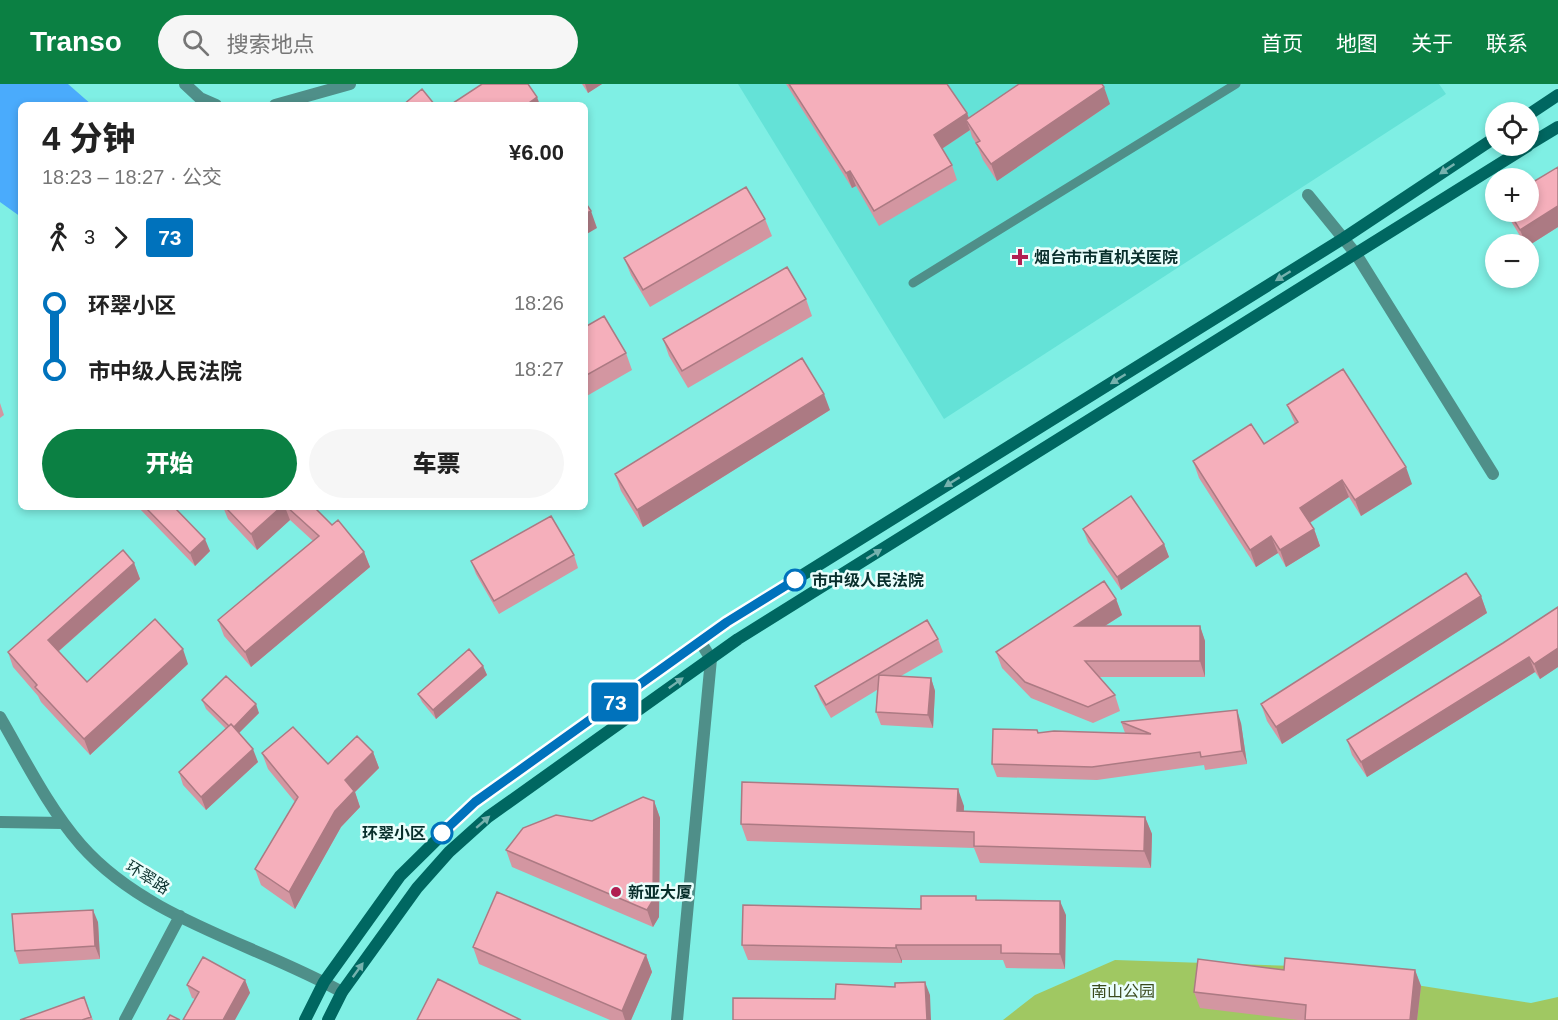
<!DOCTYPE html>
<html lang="zh">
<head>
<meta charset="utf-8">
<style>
  :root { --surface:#fff; --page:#f6f6f6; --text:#222; --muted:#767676; --accent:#0b8043 }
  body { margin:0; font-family:Arial,"Noto Sans SC",sans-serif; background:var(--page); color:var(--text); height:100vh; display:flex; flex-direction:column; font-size:22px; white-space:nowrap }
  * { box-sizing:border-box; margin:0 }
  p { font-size:20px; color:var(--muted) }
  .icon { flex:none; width:33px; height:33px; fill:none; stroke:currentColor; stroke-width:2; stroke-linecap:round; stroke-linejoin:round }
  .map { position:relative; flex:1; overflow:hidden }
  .side { position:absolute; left:18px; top:18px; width:570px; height:408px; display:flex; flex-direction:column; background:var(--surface); border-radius:9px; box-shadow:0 3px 9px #0003 }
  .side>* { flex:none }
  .badge { padding:0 12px; border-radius:4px; font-size:21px; line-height:39px }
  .fabs { position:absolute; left:1485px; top:18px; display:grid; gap:12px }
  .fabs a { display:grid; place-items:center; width:54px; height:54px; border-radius:50%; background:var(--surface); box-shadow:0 3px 9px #0003; font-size:30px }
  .map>.badge { position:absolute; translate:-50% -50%; box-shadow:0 0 0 3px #fff }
  .legs { display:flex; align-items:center; gap:9px; height:66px; padding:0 24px; font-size:20px }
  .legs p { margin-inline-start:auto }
  .overview { display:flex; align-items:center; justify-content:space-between; height:102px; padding:0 24px }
  h1 { font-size:33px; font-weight:800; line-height:45px }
  .action { display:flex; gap:12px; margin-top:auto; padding:12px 24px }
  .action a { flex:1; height:69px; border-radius:36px; background:var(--accent); color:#fff; font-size:24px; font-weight:800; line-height:69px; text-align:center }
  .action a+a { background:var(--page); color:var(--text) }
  ul { padding:0 24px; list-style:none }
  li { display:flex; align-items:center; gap:21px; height:66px; font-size:22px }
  li i { display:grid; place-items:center; width:9px; height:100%; margin:0 8px; background:currentColor }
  li i::after { content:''; width:15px; height:15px; margin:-8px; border:4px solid; border-radius:50%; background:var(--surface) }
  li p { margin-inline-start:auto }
  li:first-child i { background:linear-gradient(#0000 50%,currentColor 0) }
  li:last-child i { background:linear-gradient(currentColor 50%,#0000 0) }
  header { display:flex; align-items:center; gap:36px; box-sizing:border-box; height:84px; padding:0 30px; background:var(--accent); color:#fff }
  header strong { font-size:28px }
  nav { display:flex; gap:33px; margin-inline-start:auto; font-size:21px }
  .search { width:420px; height:54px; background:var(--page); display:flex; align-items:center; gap:15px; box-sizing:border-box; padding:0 21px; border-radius:33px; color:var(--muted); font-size:22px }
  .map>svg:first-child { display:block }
</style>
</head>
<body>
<header>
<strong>Transo</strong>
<div class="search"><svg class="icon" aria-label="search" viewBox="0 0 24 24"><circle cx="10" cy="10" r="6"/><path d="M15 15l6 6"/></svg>搜索地点</div>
<nav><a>首页</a><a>地图</a><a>关于</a><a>联系</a></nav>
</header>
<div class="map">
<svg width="1558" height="936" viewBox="0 0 1558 936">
  <rect width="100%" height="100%" fill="#7fefe4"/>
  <path fill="#64e2d7" d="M738 0H1439L1446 10 944 335Z"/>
  <path fill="#a0c862" d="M1115 876 1295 882 1531 919 1558 913V936H1003L1035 911Z"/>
  <path fill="#4aabfc" d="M0 0H68L92 21H21V133L0 118Z"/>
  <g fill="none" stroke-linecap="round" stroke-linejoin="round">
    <path stroke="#4f8f89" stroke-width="9" d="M913 199 1236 0"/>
    <path stroke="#4f8f89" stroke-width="12" d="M185 0 200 14 216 21
      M275 21 350 0
      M1308 111 1356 170 1493 390
      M0 633C25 676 48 723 81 761 147 836 257 860 342 908
      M0 738 63 739
      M125 936 180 832
      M677 936 711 575 700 557"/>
    <path stroke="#006761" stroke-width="12" d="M1528 31 1558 11
      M1528 61 1558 43
      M305 936 324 898 400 792 475 718 727 538 1344 154 1496 53
      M328 936 342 908 417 804 449 768 488 733 738 555 1528 62"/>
  </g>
  <path fill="#d396a1" d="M582 0H602L588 9Z
    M786 0H947L967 29 969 34 1110 20 997 97 983 76 976 59 972 53 970 46 942 65 952 81 957 96 879 142 856 102 852 104Z
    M1558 83V143L1528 162V160H1525L1509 134 1506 128H1528Z
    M765 135 772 152 650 223 631 191 624 174Z
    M806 215 812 232 688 304 669 272 663 255Z
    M585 243 626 269 632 286 585 313Z
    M0 319 4 331 0 334Z
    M1287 321 1412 400 1361 432 1349 413 1310 439 1314 445 1320 462 1286 483 1278 469 1256 483 1199 394 1193 377 1264 360 1295 340Z
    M830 326 643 443 621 407 615 390Z
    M138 423H174L210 467 195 482Z
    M223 423H314L332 441 364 468 370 483 251 583 224 552 218 536 313 457 290 436 257 466 228 435Z
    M1083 445 1164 460 1169 473 1121 506 1088 458Z
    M574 471 578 484 499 530 476 490 471 477Z
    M134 479 140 495 58 568 87 598 188 580 90 671 41 618 38 612 13 583 8 568Z
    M1481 512 1487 529 1282 660 1267 637 1261 620Z
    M1116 515 1122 531 1105 542H1200L1205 557V593H1098L1115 611 1120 627 1093 639 1031 614 1002 584 996 568Z
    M1558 523V583L1540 595 1535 588 1367 693 1352 671 1347 656 1503 559Z
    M938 555 943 568 901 592 931 594 935 607 933 644 881 641 876 628 877 606 831 634 820 615 815 602Z
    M483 582 487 591 436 635 422 618 418 610Z
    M202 616 259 629 239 649 258 678 206 726 183 701 179 688 226 645 206 625Z
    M1121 638 1241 639 1247 680 1205 686 1204 681 1097 696 997 693 992 680 1038 649H1125Z
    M373 668 379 684 355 708 360 723 341 743 295 825 261 801 255 785 295 718 268 685 262 669 328 680Z
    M654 717 660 734 659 833 653 843 512 783 506 766 592 737Z
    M964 722V727L1145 733 1152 750 1151 784 980 779 974 764 747 757 741 740Z
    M978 816 1066 831 1065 885 1006 884 1003 876H902V879L748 876 742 861 921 825Z
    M98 838 100 875 19 880 15 867Z
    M473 863 646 871 652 888 631 936H610L479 880Z
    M1284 886H1415L1421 902 1417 936H1298L1200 924 1194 908Z
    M245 896 250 909 195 915 192 914 187 901Z
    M84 913 93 936H20Z"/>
  <path fill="#ac7a83" d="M585 0H602L588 9Z
    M1104 3 1110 20 997 97 991 80Z
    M537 13 540 21H526Z
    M967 29 972 44 966 36 970 46 940 66 934 51Z
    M850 87 856 102 852 104 846 89Z
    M1558 122V143L1528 162V160H1526L1520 146Z
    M591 127 597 144 585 151V130Z
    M824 310 830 326 643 443 637 426Z
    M1406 383 1412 400 1361 432 1355 416Z
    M1342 396 1349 413 1306 441 1300 424Z
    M281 423H285L290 436 257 466 251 450Z
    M1314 445 1320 462 1286 483 1280 466Z
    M1271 452 1278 469 1256 483 1250 466Z
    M205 455 210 467 195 482 190 469Z
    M1164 460 1169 473 1121 506 1117 493Z
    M364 468 370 483 251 583 245 568Z
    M134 479 140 495 53 572 48 556Z
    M1481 512 1487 529 1282 660 1276 643Z
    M1116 515 1122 531 1081 557 1075 542Z
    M1200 542 1205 557V593L1200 577Z
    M1558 564V583L1540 595 1534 580Z
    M183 565 188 580 90 671 84 655Z
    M1529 573 1535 588 1367 693 1361 678Z
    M483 582 487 591 436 635 433 626Z
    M931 594 935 607 933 644 928 631Z
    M256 620 259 629 235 653 232 644Z
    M1237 626 1241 639 1247 680 1242 667Z
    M253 665 258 678 206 726 201 713Z
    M373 668 379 684 355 708 360 723 341 743 295 825 289 808 345 696Z
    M958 705 964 722 963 744 957 727Z
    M654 717 660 734 659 833 653 843 647 826Z
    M1145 733 1152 750 1151 784 1144 767Z
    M1060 817 1066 831 1065 885 1060 870Z
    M93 826 98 838 100 875 95 862Z
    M896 861 902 876V879L896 864Z
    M646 871 652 888 631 936H625L622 927Z
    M1415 886 1421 902 1417 936H1410Z
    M245 896 250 909 235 936H223Z
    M925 898 930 911 931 936H927Z"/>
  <path fill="#f5afbb" stroke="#ac7a83" stroke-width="1.5" d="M482 0H528L537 13 526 21H450Z
    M789 0H947L967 29 934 51 952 81 874 127 850 87 846 89Z
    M1019 0H1102L1104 3 991 80 976 59 980 57 966 36Z
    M422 5 435 21H403Z
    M1558 83V122L1520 146 1509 128H1528V101Z
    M746 103 765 135 643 206 624 174Z
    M585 118 591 127 585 130Z
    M787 183 806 215 682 287 663 255Z
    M604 232 626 269 585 292V243Z
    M802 274 824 310 637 426 615 390Z
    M1343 285 1406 383 1355 416 1342 396 1300 424 1314 445 1280 466 1271 452 1250 466 1193 377 1251 340 1264 360 1298 338 1287 321Z
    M1131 412 1164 460 1117 493 1083 445Z
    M145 423H174L205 455 190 469Z
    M225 423H281L251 450Z
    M287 423H314L332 441 338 436 364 468 245 568 218 536 319 452Z
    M551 432 574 471 494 517 471 477Z
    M123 466 134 479 48 556 87 598 155 535 183 565 84 655 35 603 37 601 8 568Z
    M1466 489 1481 512 1276 643 1261 620Z
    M1104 497 1116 515 1075 542H1200V577H1085L1115 611 1088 623 1025 598 996 568Z
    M1558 523V564L1534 580 1529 573 1361 678 1347 656 1503 559Z
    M927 536 938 555 826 621 815 602Z
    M469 565 483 582 433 626 418 610Z
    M879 591 931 594 928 631 876 628Z
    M226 592 256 620 234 643 231 640 229 642 202 616Z
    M1237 626 1242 667 1201 673 1200 668 1092 683 992 680 993 645 1037 646 1038 649 1054 647 1151 650 1121 638Z
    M231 640 253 665 201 713 179 688Z
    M293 643 328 680 357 652 373 668 345 696 354 707 335 727 289 808 255 785 298 713 262 669Z
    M742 698 958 705 957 727 1145 733 1144 767 974 762V748L741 740Z
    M643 713 654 717 653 816 647 826 506 766 523 744 556 731 592 737Z
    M497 808 646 871 622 927 473 863Z
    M921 812H976V816L1060 817V870L1001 869V861H896V864L742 861 743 821 921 825Z
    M93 826 95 862 15 867 12 830Z
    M203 873 245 896 223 936H183L199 908 187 901Z
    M1285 874 1415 886 1410 936H1305L1306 921 1194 908 1198 875 1284 886Z
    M438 895 521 936H417Z
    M925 898 927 936H733V914L835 915 836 900 895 903V899Z
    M84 913 91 933 82 936H20Z
    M170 931 180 936H167Z"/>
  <defs><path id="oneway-solid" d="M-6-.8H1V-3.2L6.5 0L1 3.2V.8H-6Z" transform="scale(1.5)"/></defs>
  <g fill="#75b2ae">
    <use href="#oneway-solid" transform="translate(1447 85) rotate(146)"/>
    <use href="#oneway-solid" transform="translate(1283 192) rotate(148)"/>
    <use href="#oneway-solid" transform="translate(1118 295) rotate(148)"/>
    <use href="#oneway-solid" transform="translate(952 398) rotate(148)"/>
    <use href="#oneway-solid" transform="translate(874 470) rotate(-32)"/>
    <use href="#oneway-solid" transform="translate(676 599) rotate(-36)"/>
    <use href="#oneway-solid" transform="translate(483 738) rotate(-41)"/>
    <use href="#oneway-solid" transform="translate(358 886) rotate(-54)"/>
  </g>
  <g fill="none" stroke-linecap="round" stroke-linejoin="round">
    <defs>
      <path id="line-1" d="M442 749 475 718 727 538 795 496"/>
    </defs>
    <use href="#line-1" stroke="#fff" stroke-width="14"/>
    <use href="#line-1" stroke="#0072bc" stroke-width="9"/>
  </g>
  <g fill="#b01f51" stroke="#eafefc" stroke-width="2">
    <path d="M1017 164h6v6h6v6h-6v6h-6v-6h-6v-6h6z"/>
    <circle cx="616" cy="808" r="6"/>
  </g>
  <g fill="#fff" stroke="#0072bc" stroke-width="3">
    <circle cx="795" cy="496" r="10"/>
    <circle cx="442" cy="749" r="10"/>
  </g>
  <g text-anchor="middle" stroke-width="5" stroke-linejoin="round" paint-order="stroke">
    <g font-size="16" font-weight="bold" fill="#082e2b" stroke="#eafefc" text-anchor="start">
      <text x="1034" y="179">烟台市市直机关医院</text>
      <text x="628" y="814">新亚大厦</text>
    </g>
    <g font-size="16" font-weight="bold" fill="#082e2b" stroke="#eafefc" text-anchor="start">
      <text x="812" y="502">市中级人民法院</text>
      <text x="426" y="755" text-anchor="end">环翠小区</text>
    </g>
    <g font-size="16" fill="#082e2b" stroke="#eafefc">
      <text transform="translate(148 793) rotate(32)" y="6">环翠路</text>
    </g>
    <g font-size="16" fill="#3a4b1e" stroke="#eafefc">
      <text x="1123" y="913">南山公园</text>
    </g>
  </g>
</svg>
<div class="fabs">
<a><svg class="icon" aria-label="locate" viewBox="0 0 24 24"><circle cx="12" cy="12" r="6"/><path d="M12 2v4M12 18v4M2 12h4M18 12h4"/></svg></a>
<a>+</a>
<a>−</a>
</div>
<b class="badge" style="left:615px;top:618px;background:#0072bc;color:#fff">73</b>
<section class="side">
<div class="overview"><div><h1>4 分钟</h1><p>18:23 – 18:27 · 公交</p></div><b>¥6.00</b></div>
<div class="legs"><svg class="icon" aria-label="walk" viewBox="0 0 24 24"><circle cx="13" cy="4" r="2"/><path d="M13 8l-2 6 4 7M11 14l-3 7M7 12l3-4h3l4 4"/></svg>3<svg class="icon" aria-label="forward" viewBox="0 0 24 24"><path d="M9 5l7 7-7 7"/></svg><b class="badge" style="background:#0072bc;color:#fff">73</b></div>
<ul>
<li><i style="color:#0072bc"></i><b>环翠小区</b><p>18:26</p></li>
<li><i style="color:#0072bc"></i><b>市中级人民法院</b><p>18:27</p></li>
</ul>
<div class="action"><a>开始</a><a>车票</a></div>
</section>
</div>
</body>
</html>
